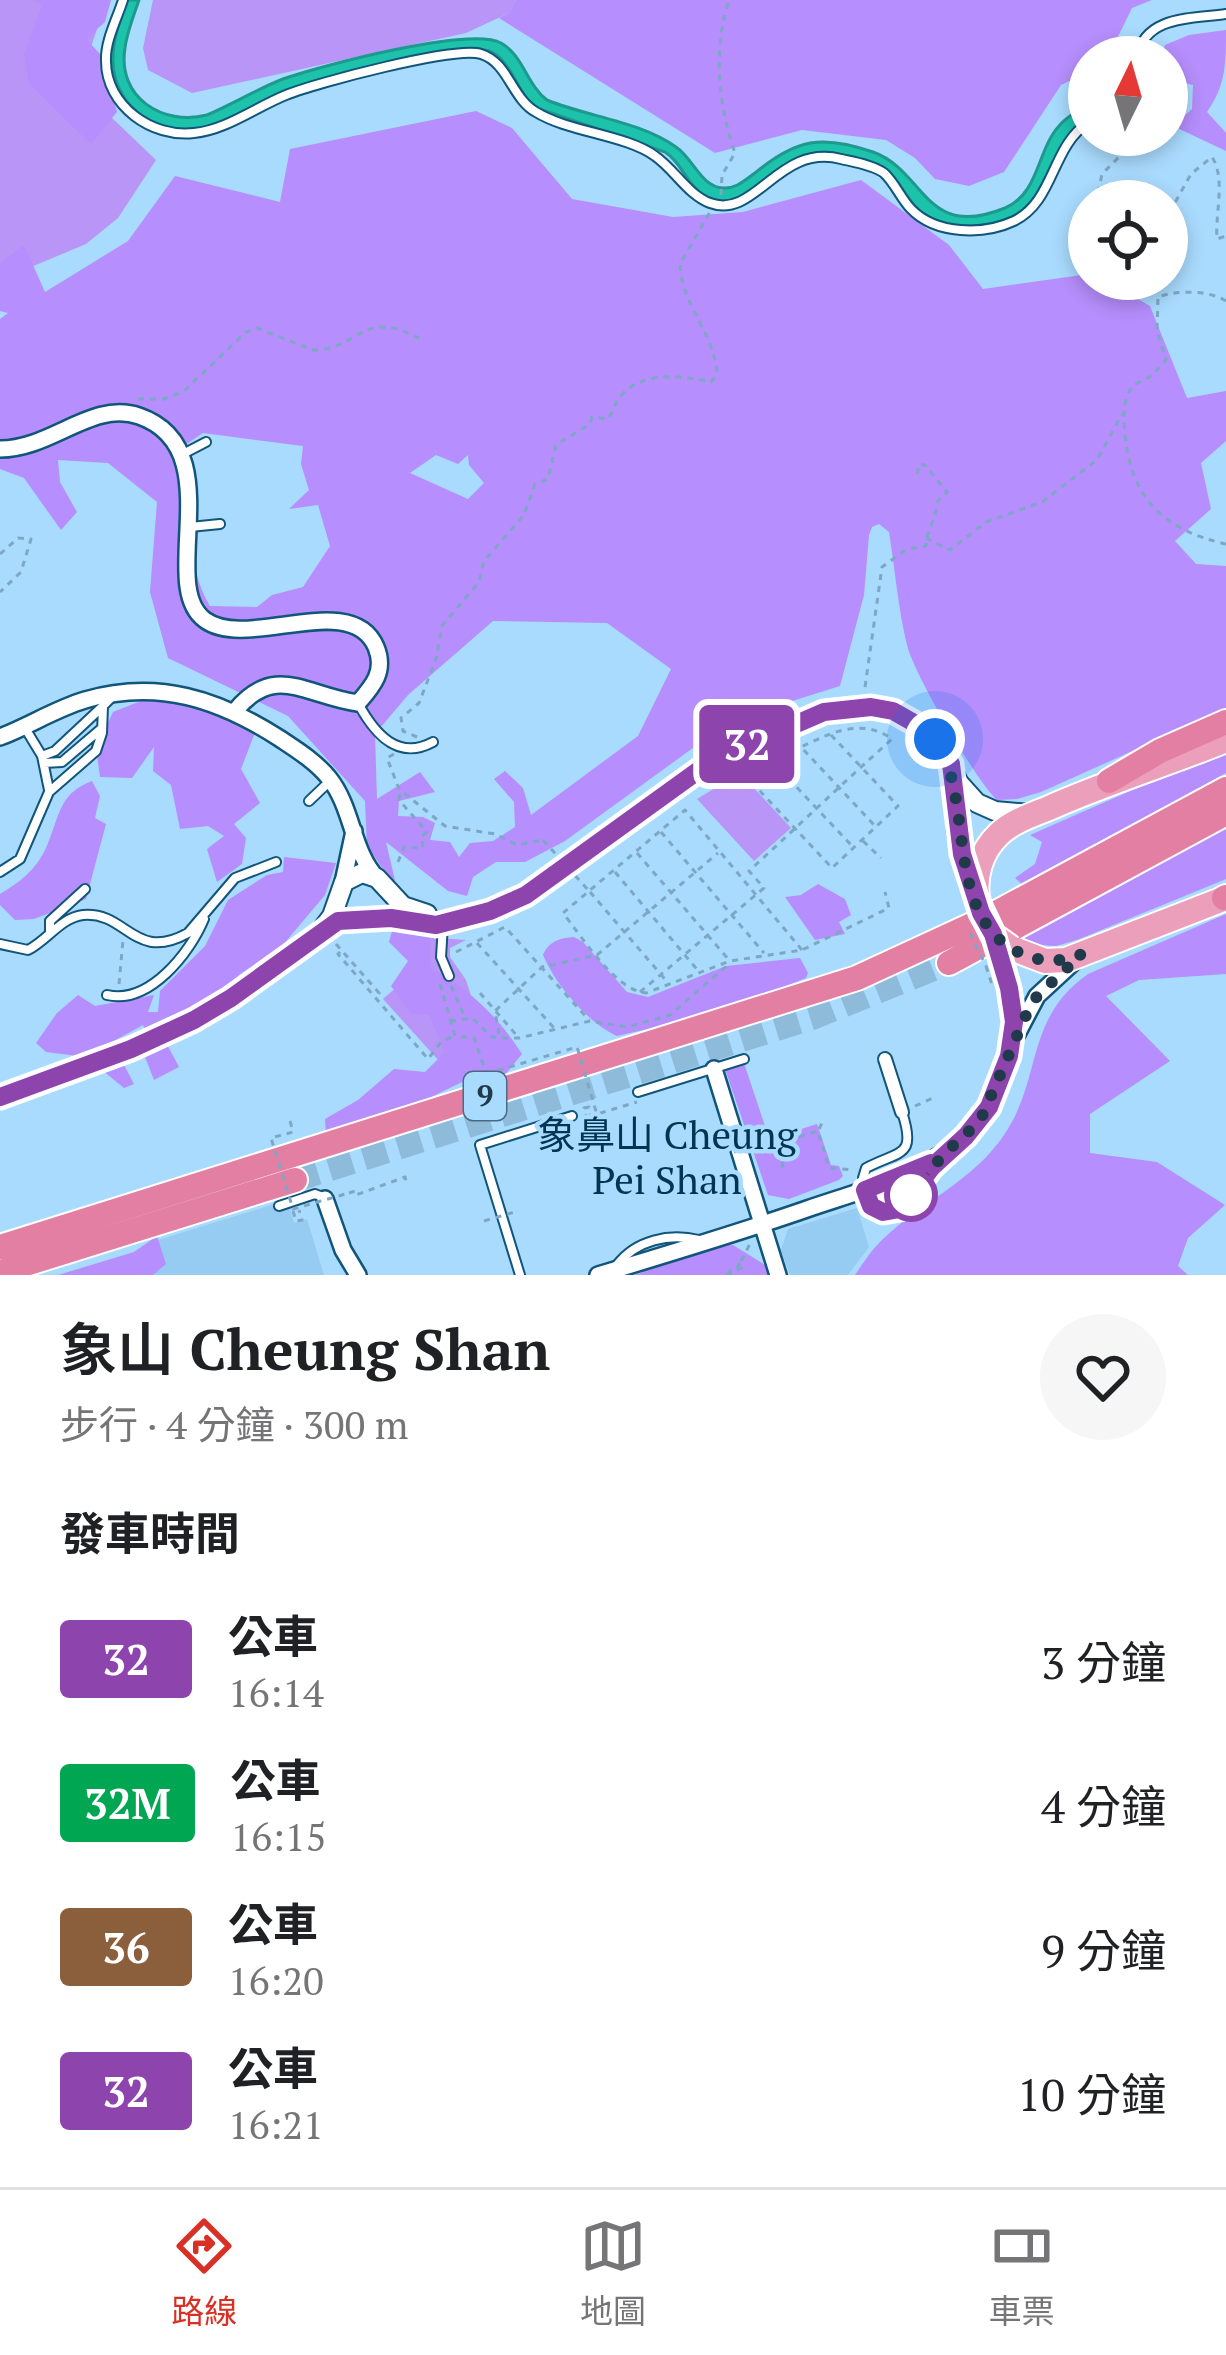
<!DOCTYPE html>
<html lang="zh-TW">
<head>
<meta charset="utf-8">
<style>
  :root { --surface:#fff; --page:#f6f6f6; --text:#202124; --muted:#757577; --line:#e0e0e0; --accent:#d93025 }
  body { margin:0; font-family:"PT Serif","Noto Sans TC",serif; background:var(--page); color:var(--text); height:100vh; display:flex; flex-direction:column; font-size:45px; white-space:nowrap }
  * { box-sizing:border-box; margin:0 }
  p { font-size:39px; color:var(--muted) }
  .icon { flex:none; width:66px; height:66px; fill:none; stroke:currentColor; stroke-width:2; stroke-linecap:round; stroke-linejoin:round }
  .map { position:relative; height:1275px; overflow:hidden }
  .drawer { display:flex; flex-direction:column; background:var(--surface); flex:1 }
  .drawer>* { flex:none }
  .badge { padding:0 24px; border-radius:9px; font-size:42px; line-height:78px }
  .needle { width:78px; rotate:5deg }
  .fabs { position:absolute; left:1068px; top:36px; display:grid; gap:24px }
  .fabs a { display:grid; place-items:center; width:120px; height:120px; border-radius:50%; background:var(--surface); box-shadow:0 6px 18px #0003; font-size:60px }
  .you { position:absolute; width:60px; height:60px; margin:-30px; border:9px solid #fff; border-radius:50%; background:#1a73e8; box-shadow:0 0 0 18px #1a73e833 }
  .map>.badge { position:absolute; translate:-50% -50%; box-shadow:0 0 0 6px #fff }
  h2 { padding:0 60px; font-size:45px; line-height:108px }
  .round { display:grid; place-items:center; flex:none; width:126px; height:126px; border-radius:63px; background:var(--page) }
  .head { display:flex; align-items:center; justify-content:space-between; height:204px; padding:0 60px }
  h1 { font-size:57px; font-weight:600; line-height:90px }
  ul { padding:0; list-style:none }
  li { display:flex; align-items:center; gap:36px; height:144px; padding:0 60px }
  li div { flex:1 }
  li b { display:block; font-size:45px }
  li em { font-style:normal }
  li .badge { min-width:132px; font-weight:700; text-align:center }
  .dock { display:flex; justify-content:space-around; align-items:center; height:168px; border-top:3px solid var(--line); background:var(--surface); font-size:33px; color:var(--muted) }
  .dock a { display:grid; justify-items:center; gap:6px }
  .dock .selected { color:var(--accent) }
  .map>svg:first-child { display:block }
</style>
</head>
<body>
<div class="map">
<svg width="1226" height="1275" viewBox="0 0 1226 1275">
  <rect width="100%" height="100%" fill="#a9dbfe"/>
  <path fill="#96ccf1" d="M278 1203 289 1206 294 1223 307 1219 324 1275H148L155 1241Z
    M857 1208 869 1247 848 1275H790L781 1250 788 1229Z"/>
  <path fill="#b895f7" d="M0 0H74L97 29 83 71 88 95 156 160 118 218 86 244 0 280Z
    M153 0H516L509 13 466 33 192 93 148 70 143 48Z
    M740 773 791 828 754 861 697 799Z
    M411 936 466 940 450 948V957L466 980 488 1049 440 1062 383 999 421 966Z"/>
  <path fill="#b68efd" fill-rule="evenodd" d="M34 0H111L105 22 86 39 101 55 117 112 91 144 29 83 24 55 42 5Z
    M516 0H1152L1132 8 1108 57H1089V72L1061 85 1004 172 969 186 935 179 915 158 886 140 802 130 715 153 499 18 509 13Z
    M1226 30C1226 63 1226 85 1207 112L1226 133V151L1173 126 1192 109 1193 85 1167 79V57H1161L1165 45 1189 35Z
    M476 111 512 128 572 199 673 217 743 212 861 180 949 245 983 289 1089 274V279H1103L1150 306 1187 398 1226 391V441L1201 463 1211 509 1175 541 1196 564 1226 566V709L1041 792 1017 799 997 800C976 781 913 672 907 645 898 608 895 569 889 532L879 524 872 527 869 535 864 595 840 686 754 713 708 737 565 841 525 862H496L473 877 467 896 448 891 386 842 397 889 367 846 365 801 288 716 168 658 150 592 157 502 108 463 58 460 60 482 77 512 61 530 24 478 0 469V319L8 313 0 311V264L24 245 45 292 128 241 175 176 280 202 290 149ZM203 433 303 446 301 464 309 490 289 509 318 505 330 546 303 587 272 595 257 607 210 606C183 561 192 503 170 455ZM436 455 458 464 468 455 469 465 484 483 468 499 410 473ZM493 621 607 623 671 669 638 736 531 815 523 788 505 771 494 779 514 802 515 827 493 841 470 843 459 857 450 842 430 840 435 823 423 817 398 816 399 801 435 792 420 772 377 799 375 734 408 695Z
    M141 701H230L254 735 241 769 260 803 234 824 246 838 242 864 217 882 207 849 224 836 208 826 180 829 171 785 153 771 154 747 132 778 100 777 96 749 113 712Z
    M1226 749V773L1023 885 1015 878 1035 864 1042 842 1030 835Z
    M92 781 100 796 95 818 106 824 86 899 34 919 15 920 0 905V894C20 882 36 870 46 848 59 819 58 793 92 781Z
    M1226 824V879L1077 940 1056 946 1026 944 1022 937Z
    M284 857 336 863 325 895 282 946 239 975 217 999 161 1033 179 1067 154 1080 145 1057 147 1034 143 1025 112 1042 134 1084 124 1088 86 1057 46 1052 36 1043 57 1013 78 995 95 1006 154 995 148 1012H158L160 991 205 946 228 900 267 875 283 872Z
    M818 884 845 899 851 915 839 922 845 934 815 940 785 897 801 895Z
    M1226 914V974L1139 980 1106 996 1170 1061 1090 1114V1153L1157 1162 1225 1205 1188 1238 1178 1266 1188 1275H855C864 1262 872 1249 884 1238 922 1202 974 1180 1004 1135 1043 1078 1024 1019 1088 974Z
    M394 924 429 932 431 969C468 987 500 1019 522 1054L505 1075 462 1082 417 1104 326 1134 325 1119 358 1100 394 1069 425 1072 445 1052 429 1014H411L391 986 408 961 389 942Z
    M574 937 583 942 627 992 648 997 726 966 800 958 808 973 806 978 718 1013 617 1036C588 1023 555 984 543 955 549 941 560 938 574 937Z
    M744 1063 766 1129 782 1135 817 1124 831 1165 839 1166 843 1176 839 1180 789 1199 768 1195 725 1069Z
    M157 1236 166 1264 153 1275H58L134 1252Z
    M700 1238 733 1245 770 1268 772 1275H634L641 1273 658 1251Z"/>
  <path fill="#1cc2aa" stroke="#1d998e" stroke-width="3" d="M127 0H139C134 15 127 32 125 48 117 98 163 126 207 115 233 104 257 89 283 79 320 66 470 26 501 43 523 55 527 85 547 100 588 117 640 121 676 147 693 158 701 187 723 188 736 189 745 180 755 173 796 139 822 134 873 152 926 171 924 241 1005 208 1039 194 1037 150 1059 126 1067 116 1078 111 1089 104V118C1045 145 1052 206 1002 221 976 229 935 229 915 206 905 195 899 180 886 170 873 161 849 156 834 153 772 144 749 226 702 194 686 183 682 163 665 152L534 107C516 91 512 60 489 51 460 40 315 81 282 93 254 104 226 124 196 129 155 135 115 106 113 63 112 41 120 20 127 0Z"/>
  <g fill="none" stroke-linecap="round" stroke-linejoin="round">
    <path stroke="#8ebbda" stroke-width="24" stroke-dasharray="24 12" stroke-linecap="butt" d="M295 1180 812 1018 949 963"/>
    <defs>
      <path id="service" d="M123 0C117 19 105 41 106 61 106 106 152 138 194 133 226 130 256 107 286 95 315 83 455 46 481 54 508 62 512 99 536 112 568 132 627 135 655 156 674 169 688 195 710 203 756 220 778 143 841 159 854 162 873 165 884 173 895 183 901 199 911 209 936 235 984 235 1014 221 1055 201 1051 146 1089 122
        M1137 57C1145 15 1192 19 1226 14
        M181 455 206 442
        M190 527 220 524
        M359 705C375 734 398 761 433 742
        M25 728 42 756 49 790
        M42 756 55 751 102 707
        M44 763 62 762 102 728
        M309 801 330 781
        M0 872 20 859 49 792 96 751 102 733 103 706 113 696
        M443 925 441 957 449 976
        M50 931V921L85 889
        M0 944 28 950C48 940 60 918 83 915 127 911 134 963 188 933L235 878 276 862
        M107 995C149 1005 190 953 204 919
        M638 1092 744 1059
        M902 1112C917 1158 900 1150 866 1168L863 1178 868 1202 883 1212 900 1209 934 1165
        M279 1206 315 1194 323 1197
        M617 1265C636 1240 669 1233 699 1240
        M520 1275 480 1145 572 1116"/>
      <path id="pedestrian" d="M885 1059 902 1112"/>
      <path id="minor" d="M0 449C52 449 92 400 139 416 232 448 156 585 205 620 247 651 351 589 376 647 386 671 373 686 358 703 306 696 275 662 235 711
        M0 737C29 726 55 709 85 700 158 679 218 699 279 738 297 750 315 761 329 778 353 808 352 852 377 878
        M342 887 354 831
        M1017 1034 1037 996 1076 960
        M714 1069 778 1275
        M325 1199 343 1250 358 1275
        M598 1275C668 1254 738 1233 807 1209 883 1183 965 1166 998 1084 1016 1040 1015 1006 1001 960"/>
      <path id="tertiary" d="M952 775 957 834 973 889
        M323 928 332 916 344 882 362 873 377 878 403 906 427 914
        M0 1097 131 1049 193 1020 231 998 338 921 391 918 435 925 489 911 526 895 713 761 824 712 871 707 908 718 935 739 959 783 977 803 995 811 1031 814"/>
      <path id="primary" d="M978 903C973 878 980 852 999 834 1013 821 1032 815 1049 808 1107 782 1167 764 1226 740
        M1011 948 1045 961 1066 960 1226 898"/>
      <path id="trunk" d="M1109 781 1160 751 1226 722
        M1224 898 1226 897
        M949 963 1226 813
        M0 1247 857 978 985 919 1226 789
        M0 1272 295 1180"/>
    </defs>
    <use href="#service" stroke="#11557b" stroke-width="12"/>
    <use href="#pedestrian" stroke="#11557b" stroke-width="16"/>
    <use href="#minor" stroke="#11557b" stroke-width="20"/>
    <use href="#tertiary" stroke="#11557b" stroke-width="22"/>
    <use href="#primary" stroke="#fff" stroke-width="28"/>
    <use href="#trunk" stroke="#fff" stroke-width="28"/>
    <path stroke="#7da7c4" stroke-width="3" stroke-dasharray="6 6" stroke-linecap="butt" d="M721 195 722 175 735 153C718 105 713 49 729 0
      M1103 201 1097 198 1102 174 1141 135
      M1167 209 1172 208 1191 174 1212 157C1226 179 1215 212 1217 239L1226 236
      M1226 301C1209 290 1177 290 1158 297L1157 331 1166 360 1151 376 1132 386C1123 402 1123 415 1125 433 1130 497 1163 530 1226 544
      M138 399H164L184 391 246 332 257 328 313 350C361 349 363 306 422 340
      M926 538 950 550 986 522 1042 502 1097 460 1122 414
      M0 554 18 538 31 539 21 572 0 592
      M865 687 882 567 907 549 926 546C926 529 937 520 937 502L947 492 925 465 919 464 917 476 913 475
      M831 735 898 806 832 868 744 774 772 761 853 847
      M417 737 403 731 401 718 419 703 436 659 442 626 479 582 484 561 524 515 535 484 548 479 556 445 590 424 592 417 608 419C612 413 614 407 617 401 637 370 681 375 711 382L717 374C715 334 681 305 680 264L710 212
      M394 754 387 758 399 789 445 826 495 834 517 845 543 840
      M661 832 764 953
      M863 841 881 858
      M637 853 729 960
      M398 862 404 847 423 848 422 836 427 832 399 800 400 792
      M615 872 700 973
      M590 892 670 985
      M477 943 555 1029
      M336 944 379 993 375 996
      M802 950 685 810 563 913C582 937 616 991 646 993L730 961 802 950 889 908 885 892
      M340 952 338 954 428 1059 442 1041 455 1036
      M456 952 505 927 589 1020
      M986 966 993 988
      M119 984 123 940
      M440 984 455 1036 474 1038 486 1072
      M451 986 464 1015
      M640 992 764 888 749 871C797 827 844 782 892 739 862 717 830 733 801 747L876 827
      M480 993 518 1037
      M450 1021 472 1018 492 1037 499 1038H519L590 1021 627 1027 670 1015 730 963
      M499 1034 495 1011 542 967 597 955 718 853
      M915 1106 935 1097
      M587 1120 584 1108 589 1107 591 1116 637 1102
      M819 1129 824 1119
      M765 1142 775 1138 783 1166 780 1167
      M776 1144 818 1131 829 1168 853 1170
      M349 1193 355 1191 356 1195 405 1177 407 1184
      M293 1211 296 1221 302 1220 299 1210
      M741 1261 751 1242
      M726 1275 741 1268 742 1275"/>
    <use href="#service" stroke="#fff" stroke-width="8"/>
    <use href="#pedestrian" stroke="#fff" stroke-width="12"/>
    <use href="#minor" stroke="#fff" stroke-width="15"/>
    <use href="#tertiary" stroke="#fff" stroke-width="18"/>
    <use href="#primary" stroke="#eb9fbb" stroke-width="24"/>
    <use href="#trunk" stroke="#e47fa4" stroke-width="24"/>
    <defs>
      <path id="primary-bridge" d="M978 903 993 935 1011 948"/>
    </defs>
    <use href="#primary-bridge" stroke="#fff" stroke-width="28" stroke-linecap="butt"/>
    <path stroke="#7da7c4" stroke-width="3" stroke-dasharray="6 6" stroke-linecap="butt" d="M543 840 589 891
      M970 933 986 966
      M486 1074 577 1047 598 1118
      M290 1121 293 1132 271 1138 293 1209 349 1193
      M734 1152 765 1142
      M484 1221 518 1211
      M731 1275 730 1270 737 1268 741 1261"/>
    <use href="#primary-bridge" stroke="#eb9fbb" stroke-width="24"/>
  </g>
  <g fill="none" stroke-linecap="round" stroke-linejoin="round">
    <defs>
      <path id="line" d="M0 1097 131 1049 194 1020 231 998 338 921 391 918 436 925 490 911 526 895 713 760 824 712 871 707 893 711 923 728 951 764 962 854 981 913 993 934 1009 988 1014 1022 1009 1056 989 1107 966 1136 932 1167 900 1209 883 1212 871 1206 865 1190 931 1163"/>
    </defs>
    <use href="#line" stroke="#fff" stroke-width="27"/>
    <use href="#line" stroke="#8e44ad" stroke-width="18"/>
    <path stroke="#203a4b" stroke-width="12" stroke-dasharray="0 21.6" d="M911 1195 943 1155 980 1121 1027 1013 1037 996 1082 954C1059 963 1041 963 1018 952 942 914 976 798 935 739"/>
  </g>
  <circle fill="#fff" stroke="#8e44ad" stroke-width="6" cx="911" cy="1195" r="24"/>
  <g text-anchor="middle" stroke-width="9" stroke-linejoin="round" paint-order="stroke">
    <rect fill="#a9dbfe" stroke="#496a81" stroke-width="3" x="464" y="1072" width="42" height="48" rx="9"/>
    <g font-size="30" font-weight="bold" fill="#203a4b">
      <text x="485" y="1106">9</text>
    </g>
    <g font-size="39" fill="#003652" stroke="#a9dbfe">
      <text x="667" y="1149">象鼻山 Cheung<tspan x="667" dy="45">Pei Shan</tspan></text>
    </g>
  </g>
</svg>
<div class="fabs">
<a><svg class="needle" viewBox="-14 -14 28 28"><path d="M0-13l5 13h-10z" fill="#e53935"/><path d="M0 13l5-13h-10z" fill="#757577"/></svg></a>
<a><svg class="icon" aria-label="locate" viewBox="0 0 24 24"><circle cx="12" cy="12" r="6"/><path d="M12 2v4M12 18v4M2 12h4M18 12h4"/></svg></a>
</div>
<div class="you" style="left:935px;top:739px"></div>
<b class="badge" style="left:747px;top:744px;background:#8e44ad;color:#fff">32</b>
</div>
<section class="drawer">
<div class="head"><div><h1>象山 Cheung Shan</h1><p>步行 · 4 分鐘 · 300 m</p></div><a class="round"><svg class="icon" aria-label="heart" viewBox="0 0 24 24"><path d="M12 20l-8-8c-3-5 5-10 8-4 3-6 11-1 8 4z"/></svg></a></div>
<h2>發車時間</h2>
<ul>
<li><span class="badge" style="background:#8e44ad;color:#fff">32</span><div><b>公車</b><p>16:14</p></div><em>3 分鐘</em></li>
<li><span class="badge" style="background:#00a651;color:#fff">32M</span><div><b>公車</b><p>16:15</p></div><em>4 分鐘</em></li>
<li><span class="badge" style="background:#8b5e3c;color:#fff">36</span><div><b>公車</b><p>16:20</p></div><em>9 分鐘</em></li>
<li><span class="badge" style="background:#8e44ad;color:#fff">32</span><div><b>公車</b><p>16:21</p></div><em>10 分鐘</em></li>
</ul>
</section>
<nav class="dock">
<a class="selected"><svg class="icon" aria-label="directions" viewBox="0 0 24 24"><path d="M12 3l9 9-9 9-9-9zM9 14v-3h6M13 9l2 2-2 2"/></svg>路線</a>
<a><svg class="icon" aria-label="map" viewBox="0 0 24 24"><path d="M3 6l6-2 6 2 6-2v14l-6 2-6-2-6 2zM9 4v14M15 6v14"/></svg>地圖</a>
<a><svg class="icon" aria-label="tickets" viewBox="0 0 24 24"><path d="M3 7h18v10H3zM15 7v10"/></svg>車票</a>
</nav>
</body>
</html>
